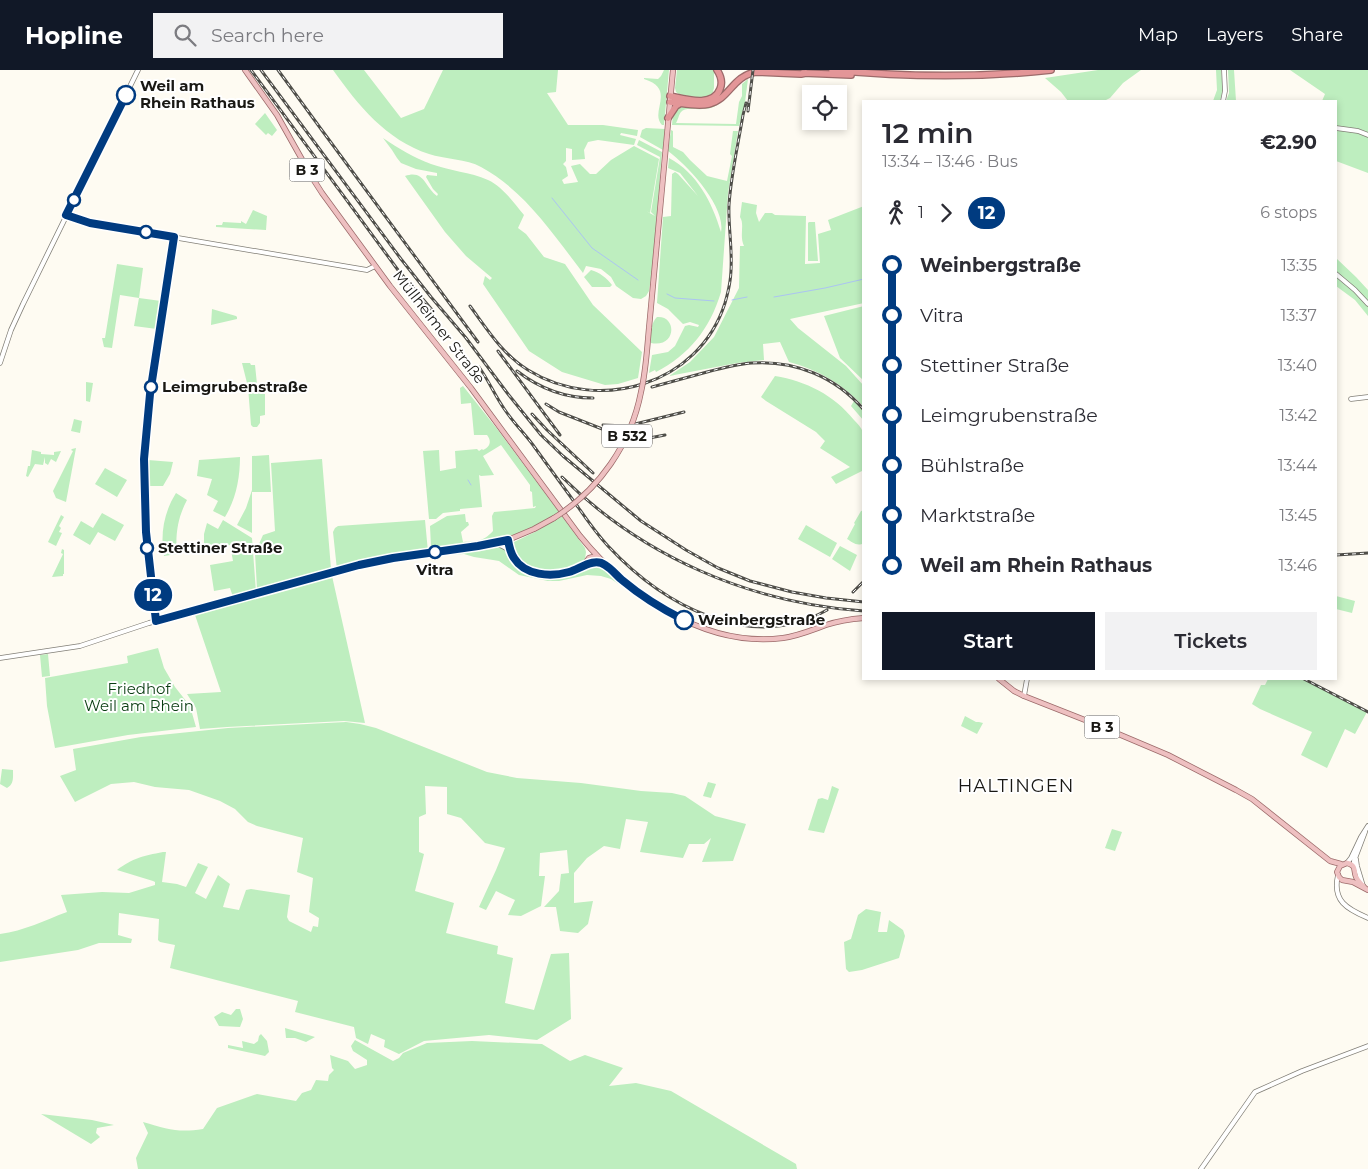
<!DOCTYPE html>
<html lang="en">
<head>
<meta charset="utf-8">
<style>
  :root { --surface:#fff; --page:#f2f2f3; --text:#2b2b33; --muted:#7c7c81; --accent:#111827 }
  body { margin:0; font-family:Montserrat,sans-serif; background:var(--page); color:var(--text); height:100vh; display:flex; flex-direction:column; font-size:19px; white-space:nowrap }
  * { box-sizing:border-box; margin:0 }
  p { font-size:16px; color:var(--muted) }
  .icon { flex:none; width:28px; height:28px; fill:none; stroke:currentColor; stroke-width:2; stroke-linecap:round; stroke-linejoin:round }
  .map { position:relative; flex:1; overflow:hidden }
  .side { position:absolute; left:862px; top:30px; width:475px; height:580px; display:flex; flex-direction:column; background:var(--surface); border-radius:0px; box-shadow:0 2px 8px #0003 }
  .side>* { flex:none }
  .badge { padding:0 10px; border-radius:16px; font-size:18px; line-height:32px }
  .fabs { position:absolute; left:802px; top:15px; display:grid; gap:10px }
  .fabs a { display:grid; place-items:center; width:45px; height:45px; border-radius:0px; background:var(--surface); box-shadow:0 2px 8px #0003; font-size:25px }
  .map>.badge { position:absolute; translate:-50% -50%; box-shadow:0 0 0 2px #fff }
  .legs { display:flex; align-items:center; gap:8px; height:55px; padding:0 20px; font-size:16px }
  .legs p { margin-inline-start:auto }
  .headline { display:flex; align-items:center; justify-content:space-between; height:85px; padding:0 20px }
  h1 { font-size:28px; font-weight:600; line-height:38px }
  .cta { display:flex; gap:10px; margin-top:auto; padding:10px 20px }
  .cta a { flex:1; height:58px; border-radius:0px; background:var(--accent); color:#fff; font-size:20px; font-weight:600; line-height:58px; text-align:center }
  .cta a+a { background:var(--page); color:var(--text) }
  ul { padding:0 20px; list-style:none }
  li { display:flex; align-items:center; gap:18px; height:50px; font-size:19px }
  li i { display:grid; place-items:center; width:8px; height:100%; margin:0 6px; background:currentColor }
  li i::after { content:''; width:12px; height:12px; margin:-6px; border:4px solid; border-radius:50%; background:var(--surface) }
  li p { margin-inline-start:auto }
  li:first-child i { background:linear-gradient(#0000 50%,currentColor 0) }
  li:last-child i { background:linear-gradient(currentColor 50%,#0000 0) }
  header { display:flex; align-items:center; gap:30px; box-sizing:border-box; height:70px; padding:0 25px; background:var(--accent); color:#fff }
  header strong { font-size:24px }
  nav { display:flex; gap:28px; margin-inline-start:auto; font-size:18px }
  .search { width:350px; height:45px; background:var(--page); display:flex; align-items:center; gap:12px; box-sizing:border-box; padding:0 18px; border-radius:0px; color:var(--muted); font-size:19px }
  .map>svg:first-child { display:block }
</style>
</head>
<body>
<header>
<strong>Hopline</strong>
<div class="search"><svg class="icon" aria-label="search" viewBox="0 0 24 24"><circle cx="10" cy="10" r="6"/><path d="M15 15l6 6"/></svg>Search here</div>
<nav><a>Map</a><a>Layers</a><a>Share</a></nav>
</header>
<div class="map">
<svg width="1368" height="1099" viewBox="0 0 1368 1099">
  <rect width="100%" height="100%" fill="#fefbf2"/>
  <path fill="#beeebf" d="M333 0H364L401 48 424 39 443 0H558L556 22 547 23 568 55H603L638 60 637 66 621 63 620 65 636 69 634 75 598 70 588 72 584 80 585 89 572 90V79L566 78V91L563 94 566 97 568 106 562 110 564 114 578 112 571 96 580 94 590 104H596L611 90 634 76 659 89 650 143 646 141 655 146 651 142 660 87 637 75 639 70 662 82 653 195 649 221 646 226 641 229 633 228 616 216 611 207 601 199 586 196 583 203C553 164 525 121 481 97 467 89 444 89 429 84 386 70 358 35 333 0Z
    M664 0H669L664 55H662C649 42 677 19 644 9V8L658 9 661 6Z
    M677 0H714V18L712 25 703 28 680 25 676 22 675 18Z
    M1098 0H1141L1123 13 1110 28 1104 31H1068L1061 22 1045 8Z
    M1216 0H1221L1223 20 1220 31H1213L1217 20Z
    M1228 0H1234L1236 31H1226L1229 23Z
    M1290 0H1368V103L1336 91V31H1322L1325 24Z
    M748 9 745 32 739 56 672 55C673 47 672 41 681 36 699 34 703 42 722 31 708 46 687 34 681 42 679 44 678 50 676 53L736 54 739 32 742 26V14Z
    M265 43 277 60 272 66 268 63 266 65 255 54Z
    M646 58 665 59 663 80 640 67 642 60Z
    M671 60 673 61V77L683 82 690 90 707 106 727 111 732 86 730 84 733 61H738L728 123 721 222C710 259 689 285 656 302L655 300 649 303 652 285 668 282 675 276 685 256 689 255 698 257 699 255 690 252 683 254 668 239 657 233 663 147 671 146 672 104 675 102 678 104 698 126 680 103 668 98 669 88C697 103 712 132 721 162 726 136 687 95 668 81Z
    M383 68C398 78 414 88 431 94 450 101 470 102 488 110 503 117 513 132 524 145L518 158 526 164 544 187 565 194 593 235 642 282 638 308 618 314 605 315 562 302 529 281 483 214 485 206 490 210 492 208 466 186 445 162 405 106C424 99 425 117 437 126L438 124 433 119 426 107 427 105 437 106V103L416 99 401 93 397 88 392 80Z
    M742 132 757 135 756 143 759 152 765 143H772L775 145 806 146 805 194 820 193 818 164 831 160 828 150 864 136V233L790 249 798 258 846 296 864 316V337C843 314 819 300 789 292L780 272 763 274 764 290 737 293 669 306 690 292 714 267 739 218 740 176H744C739 165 745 155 740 147Z
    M253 140 267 146 266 160 216 157V155H222L223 152 241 153V151L246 154Z
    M809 152H815L818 191H808V153Z
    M1336 188 1356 207 1368 220V246L1355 230 1336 216Z
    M117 194 143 198 139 228 161 231 157 259 134 256 139 228 120 225 112 278 104 277 102 268H105Z
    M591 200C599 202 607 208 612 215L610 217H592L584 207Z
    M864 236V311L840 288 824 246Z
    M212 239 236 246 237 247V249L211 255Z
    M657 247C677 245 677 278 651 273 651 264 650 254 657 247Z
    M242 293H250L251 295H255L257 314 253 315 254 316H259V318L263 317V324H265V345L260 346V353L257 357H253L251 355 248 317Z
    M775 306C806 311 834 325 854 350 857 353 861 357 863 362 866 370 864 391 864 400L836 414 831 407 850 397 820 378 825 371 816 362 766 331 761 327Z
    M86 312 93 313 90 332 86 331Z
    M463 316 498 360 559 442C533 461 499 471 468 476 456 478 445 477 434 478L431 477 430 456 447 446 465 444 466 452H468L469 455 461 462 463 472C477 471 483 472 493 461L492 446 494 442 535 438 536 436 533 437 532 422 530 421V415L501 375 483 386 494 405 481 406 479 405 482 437 460 439V441L443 443 436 449H429L423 381 439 380 440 401 456 398 455 381 477 379 479 381 482 379 483 380C490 377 492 371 487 365H474L471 333 461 334 460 318Z
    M854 331 864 342V351L851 336Z
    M74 349 82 351 80 363 71 361Z
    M76 378 66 432 56 428 53 421 73 381 71 380 72 379Z
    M32 380 41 382V384L54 385V382L61 381 56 392 51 389 48 395 45 393V387L43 395 35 394 28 407 26 406 28 396H30Z
    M269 385 271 422H252V463L237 455 246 438 252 420V386Z
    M240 387C240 408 236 429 225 447L213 441 218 431 207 425 212 409 197 406 199 390Z
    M322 389 331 499 257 519 255 483 263 465 275 461 271 393Z
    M148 390 173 392 170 404 163 416H149L148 415Z
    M105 398 127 410 117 427 95 414Z
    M176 423 187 430C178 447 175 464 177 484L164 486C160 464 164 442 176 423Z
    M864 440V473C857 477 852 472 847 469L855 454 854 453 861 441Z
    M102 443 124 455 115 471 98 462 90 475 73 465 81 451 93 458Z
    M61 445 64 447 59 456 61 458 59 462 62 463 56 476 48 472Z
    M561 445 585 478 586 482 585 489C568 512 503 504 514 472L537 461Z
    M223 450 252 468 256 522 233 527 230 518 214 521 210 495 233 491 230 475 204 479V464L207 453 218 459Z
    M425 450 428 482 337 500 333 462 335 458 338 456Z
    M806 455 837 473 830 487 798 469Z
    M840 476 857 485 850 501 832 489Z
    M500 477C512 482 514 499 532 504 545 508 560 507 574 502 582 500 591 493 600 495 607 497 620 512 627 517L626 519 611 509 601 506 587 505 559 511H548L519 505 499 491 493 490 474 487 464 484 445 485 443 483Z
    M62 479 64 480V504H63V506L52 507 63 484 61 483Z
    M332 506 365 653 344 651 227 657 200 659 196 638 187 624 221 622 195 545Z
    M1336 526 1355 531 1352 543 1336 539Z
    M158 578 164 598 175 617 190 636 196 657 128 665 55 678 47 636 45 608 128 593 127 586Z
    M48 584 50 606 42 607 40 585Z
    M1268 609H1304L1367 642 1355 664 1345 659 1327 698 1301 685 1312 662 1260 639 1252 634 1261 615H1265Z
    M965 646 976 652H979L983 653 977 664 961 656Z
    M346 652 360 654 376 658 487 702 517 708 581 713 641 721 672 723 685 726 715 746 746 754 733 791 702 792 711 768 704 774H689L683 788 640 782 648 752 626 749 620 779 604 776 587 788 574 803V833L593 831 588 854 578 863 560 861 556 837H544L559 821 561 804 569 803 567 780 540 783 539 806H545L541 836 521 846 508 845 515 830 496 821 486 840 479 837 496 800 505 778 485 773 461 748 447 744V717L425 716 426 744 419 747V782L424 784 415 821 454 833 446 863 498 876 497 884 513 888 505 933 534 940 551 884 569 883 571 949 537 970 489 965 424 971 399 984 384 977 385 970 371 964 368 974 356 968 354 957 295 942 298 931 170 898 175 875 160 872 158 870 159 849 119 843 118 865 132 869 131 873H99L78 880 0 892V864C24 861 45 850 67 842L61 825 102 822 129 823 155 815V812L153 811 117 800C133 788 143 786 163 782H166L162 812 177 814 186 817 198 793 208 797 195 823 206 829 218 805 230 814 223 837 239 840 246 820 251 819 290 825 287 847 289 851 311 862 313 856 318 857 319 848 309 842 313 808 297 802 303 768 257 756 248 752 235 739 220 731 189 720 155 717 134 712 111 714 75 732 60 706 76 700 73 679 141 667 228 658Z
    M2 699 13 700C13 708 14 714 7 718L0 714Z
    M708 712 716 714 711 728 703 726Z
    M832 716 839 719 824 763 808 760 818 729 822 728 828 730Z
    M1112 759 1122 762 1115 781 1105 778Z
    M866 839 881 842 878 862H887L889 850 903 860 905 866 899 888 862 900 849 902 846 899 844 872 851 869 858 845Z
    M236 939H240L243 949 240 957 219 956 214 947 222 942 231 945Z
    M285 958 315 967 306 972 295 968H286Z
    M261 964 267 971 269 982 265 986 228 978V975L243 978 242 971 254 974 258 971 259 966Z
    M355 970 393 991 399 988 403 983 427 973 472 971 542 974 570 991 585 985 623 998 609 1016 636 1013 671 1021 796 1094 797 1099H138L136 1088 148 1063 143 1052C167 1059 178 1063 203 1059L217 1038 257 1024 296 1031 302 1023 311 1020 316 1010 328 1011 329 1005 334 1000 332 998 330 985 348 991 355 999 367 995V990L353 981 351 976Z
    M41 1044 92 1050 114 1055 97 1058 96 1063 100 1067 91 1074Z"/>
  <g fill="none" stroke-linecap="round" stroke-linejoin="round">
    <path stroke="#abc4f2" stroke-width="1" d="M552 128 592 178 638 210
      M667 224 675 228 714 231
      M774 227 825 218 864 209
      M732 230 747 227
      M468 410 471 415"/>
    <defs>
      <path id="tertiary" d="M1223 31 1225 21 1224 0
        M1336 58 1358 61 1368 65
        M66 145 90 153 367 200 375 196
        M1336 204 1355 220 1368 234
        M0 293 11 260 23 234 138 0
        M1351 329 1368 327
        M496 473 506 478 511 482
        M156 551 146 462 144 415V389L150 324 174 167
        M0 588 80 576 149 553 359 495 393 488 478 477 508 470
        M1024 626 1027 609
        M1356 789 1357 796 1363 816
        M1347 793 1351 788 1361 767 1368 756
        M1354 797V791L1365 762
        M1338 805C1332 831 1347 839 1368 848
        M1201 1099 1255 1022 1302 1001 1368 976"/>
      <path id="primary" d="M245 0 277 45 313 109 322 123 390 216 471 318 580 466C628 525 704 578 783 568 798 566 812 560 826 555 838 551 851 549 864 548
        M649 258 673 0
        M554 448 534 459 508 470C509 476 510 483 514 488 526 507 552 507 571 501 584 497 589 492 604 494
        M583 496 589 488 597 486
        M999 609 1014 621 1024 626 1090 652 1168 685 1236 720 1252 729 1330 791 1341 794
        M1365 818C1362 815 1358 811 1356 807 1353 799 1357 796 1347 793L1340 796 1337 802 1339 807 1342 810 1353 812 1368 820"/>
      <path id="motorway" d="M832 0C905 7 978 8 1051 0
        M803 3 851 5
        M670 26C685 29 713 38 720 19 723 12 721 6 717 0
        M670 32C682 33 697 37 709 34 730 29 732 6 756 2L801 4 806 3
        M668 48 676 36 681 33"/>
    </defs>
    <use href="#tertiary" stroke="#827f77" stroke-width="5.5"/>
    <use href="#primary" stroke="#9c6a6a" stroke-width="6"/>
    <use href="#motorway" stroke="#9c6a6a" stroke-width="8"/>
    <use href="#tertiary" stroke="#fff" stroke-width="4"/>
    <use href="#primary" stroke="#eec0c1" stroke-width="4.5"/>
    <use href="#motorway" stroke="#e39698" stroke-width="5.5"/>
    <defs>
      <path id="rail" d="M251 0 398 200 433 241
        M261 0 401 189 431 227 466 268 508 324 541 365 563 386 641 451 686 480 718 498 750 511 792 522 826 528 864 532
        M278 0 321 59 478 272
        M748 41 753 0
        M470 236C487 259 503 285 528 300 599 344 699 315 725 233 727 226 729 218 730 211 734 186 728 160 729 135 731 105 738 75 743 45L746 33
        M498 281 560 365
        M479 297C489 311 495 326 505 340 513 352 524 363 533 375 548 396 563 416 578 437 587 450 597 464 608 476 662 534 750 584 827 540
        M517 301C539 318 564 328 593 328
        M652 317C670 312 689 307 707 302 722 298 737 294 752 293 795 290 836 307 864 340
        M546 334 559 342 620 366 633 369H644L665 365
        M532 344 547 360 593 403
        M603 355 627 356 684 342
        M562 407C643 487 750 533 864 541
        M1336 485 1368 483
        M853 522 864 511
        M1304 609 1368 642"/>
    </defs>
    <use href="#rail" stroke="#4f4e49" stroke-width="3"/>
    <use href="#rail" stroke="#fff" stroke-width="1" stroke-dasharray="4" stroke-linecap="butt"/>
    <defs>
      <path id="primary-bridge" d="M554 448C599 420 631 374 641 322 646 301 647 279 649 258"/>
    </defs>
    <use href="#primary-bridge" stroke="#9c6a6a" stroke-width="6" stroke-linecap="butt"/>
    <use href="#primary-bridge" stroke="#eec0c1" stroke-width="4.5"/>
  </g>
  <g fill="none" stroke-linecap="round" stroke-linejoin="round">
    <defs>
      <path id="line-1" d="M126 25 66 145 90 153 174 167 150 324 144 389 146 462 156 551 359 495 393 488 478 476 508 470C509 476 510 482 514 488 525 506 551 507 569 502 580 499 594 487 605 495 612 499 617 506 622 510 641 526 662 539 684 550"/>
    </defs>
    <use href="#line-1" stroke="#fff" stroke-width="11"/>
    <use href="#line-1" stroke="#003b80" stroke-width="8"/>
  </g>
  <g fill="#fff" stroke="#003b80" stroke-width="2.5">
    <circle cx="126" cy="25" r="9"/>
    <circle cx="74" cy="130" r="6"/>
    <circle cx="146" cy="162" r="6"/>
    <circle cx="151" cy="317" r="6"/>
    <circle cx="147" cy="478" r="6"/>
    <circle cx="435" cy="482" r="6"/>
    <circle cx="684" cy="550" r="9"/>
  </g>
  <g text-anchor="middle" stroke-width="4" stroke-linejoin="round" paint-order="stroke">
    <g fill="#fff" stroke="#5e5d5a" stroke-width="1">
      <rect x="289.5" y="88.5" width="35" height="23" rx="4"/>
      <rect x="602" y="354.5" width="50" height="23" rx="4"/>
      <rect x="1084.5" y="645.5" width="35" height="23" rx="4"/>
    </g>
    <g font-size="14" font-weight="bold" fill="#191814">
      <text x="307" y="105">B 3</text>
      <text x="627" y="371">B 532</text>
      <text x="1102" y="662">B 3</text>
    </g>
    <g font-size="15" font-weight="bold" fill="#191814" stroke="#fff" text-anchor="start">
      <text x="140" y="21">Weil am<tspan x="140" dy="17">Rhein Rathaus</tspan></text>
      <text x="162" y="322">Leimgrubenstraße</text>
      <text x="158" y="483">Stettiner Straße</text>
      <text x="435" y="505" text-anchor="middle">Vitra</text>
      <text x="698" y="555">Weinbergstraße</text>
    </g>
    <g font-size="15" fill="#191814" stroke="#fff">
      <text transform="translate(439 257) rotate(52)" y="5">Müllheimer Straße</text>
    </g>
    <g font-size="15" fill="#093d11" stroke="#fff">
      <text x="139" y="624">Friedhof<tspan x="139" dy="17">Weil am Rhein</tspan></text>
    </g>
    <g font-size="18" letter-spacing="1" fill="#191814" stroke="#fff">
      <text x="1016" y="722">HALTINGEN</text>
    </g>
  </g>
</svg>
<div class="fabs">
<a><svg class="icon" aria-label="locate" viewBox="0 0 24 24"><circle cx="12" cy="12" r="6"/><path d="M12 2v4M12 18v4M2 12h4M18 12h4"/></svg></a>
</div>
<b class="badge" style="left:153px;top:525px;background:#003b80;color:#fff">12</b>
<section class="side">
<div class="headline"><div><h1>12 min</h1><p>13:34 – 13:46 · Bus</p></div><b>€2.90</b></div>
<div class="legs"><svg class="icon" aria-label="walk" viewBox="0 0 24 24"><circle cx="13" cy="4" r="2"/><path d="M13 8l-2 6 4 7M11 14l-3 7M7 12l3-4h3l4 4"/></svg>1<svg class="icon" aria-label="forward" viewBox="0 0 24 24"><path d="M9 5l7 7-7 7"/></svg><b class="badge" style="background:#003b80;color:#fff">12</b><p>6 stops</p></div>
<ul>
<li><i style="color:#003b80"></i><b>Weinbergstraße</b><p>13:35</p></li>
<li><i style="color:#003b80"></i><span>Vitra</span><p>13:37</p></li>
<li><i style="color:#003b80"></i><span>Stettiner Straße</span><p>13:40</p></li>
<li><i style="color:#003b80"></i><span>Leimgrubenstraße</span><p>13:42</p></li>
<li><i style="color:#003b80"></i><span>Bühlstraße</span><p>13:44</p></li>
<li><i style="color:#003b80"></i><span>Marktstraße</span><p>13:45</p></li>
<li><i style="color:#003b80"></i><b>Weil am Rhein Rathaus</b><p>13:46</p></li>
</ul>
<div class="cta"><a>Start</a><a>Tickets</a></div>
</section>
</div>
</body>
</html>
